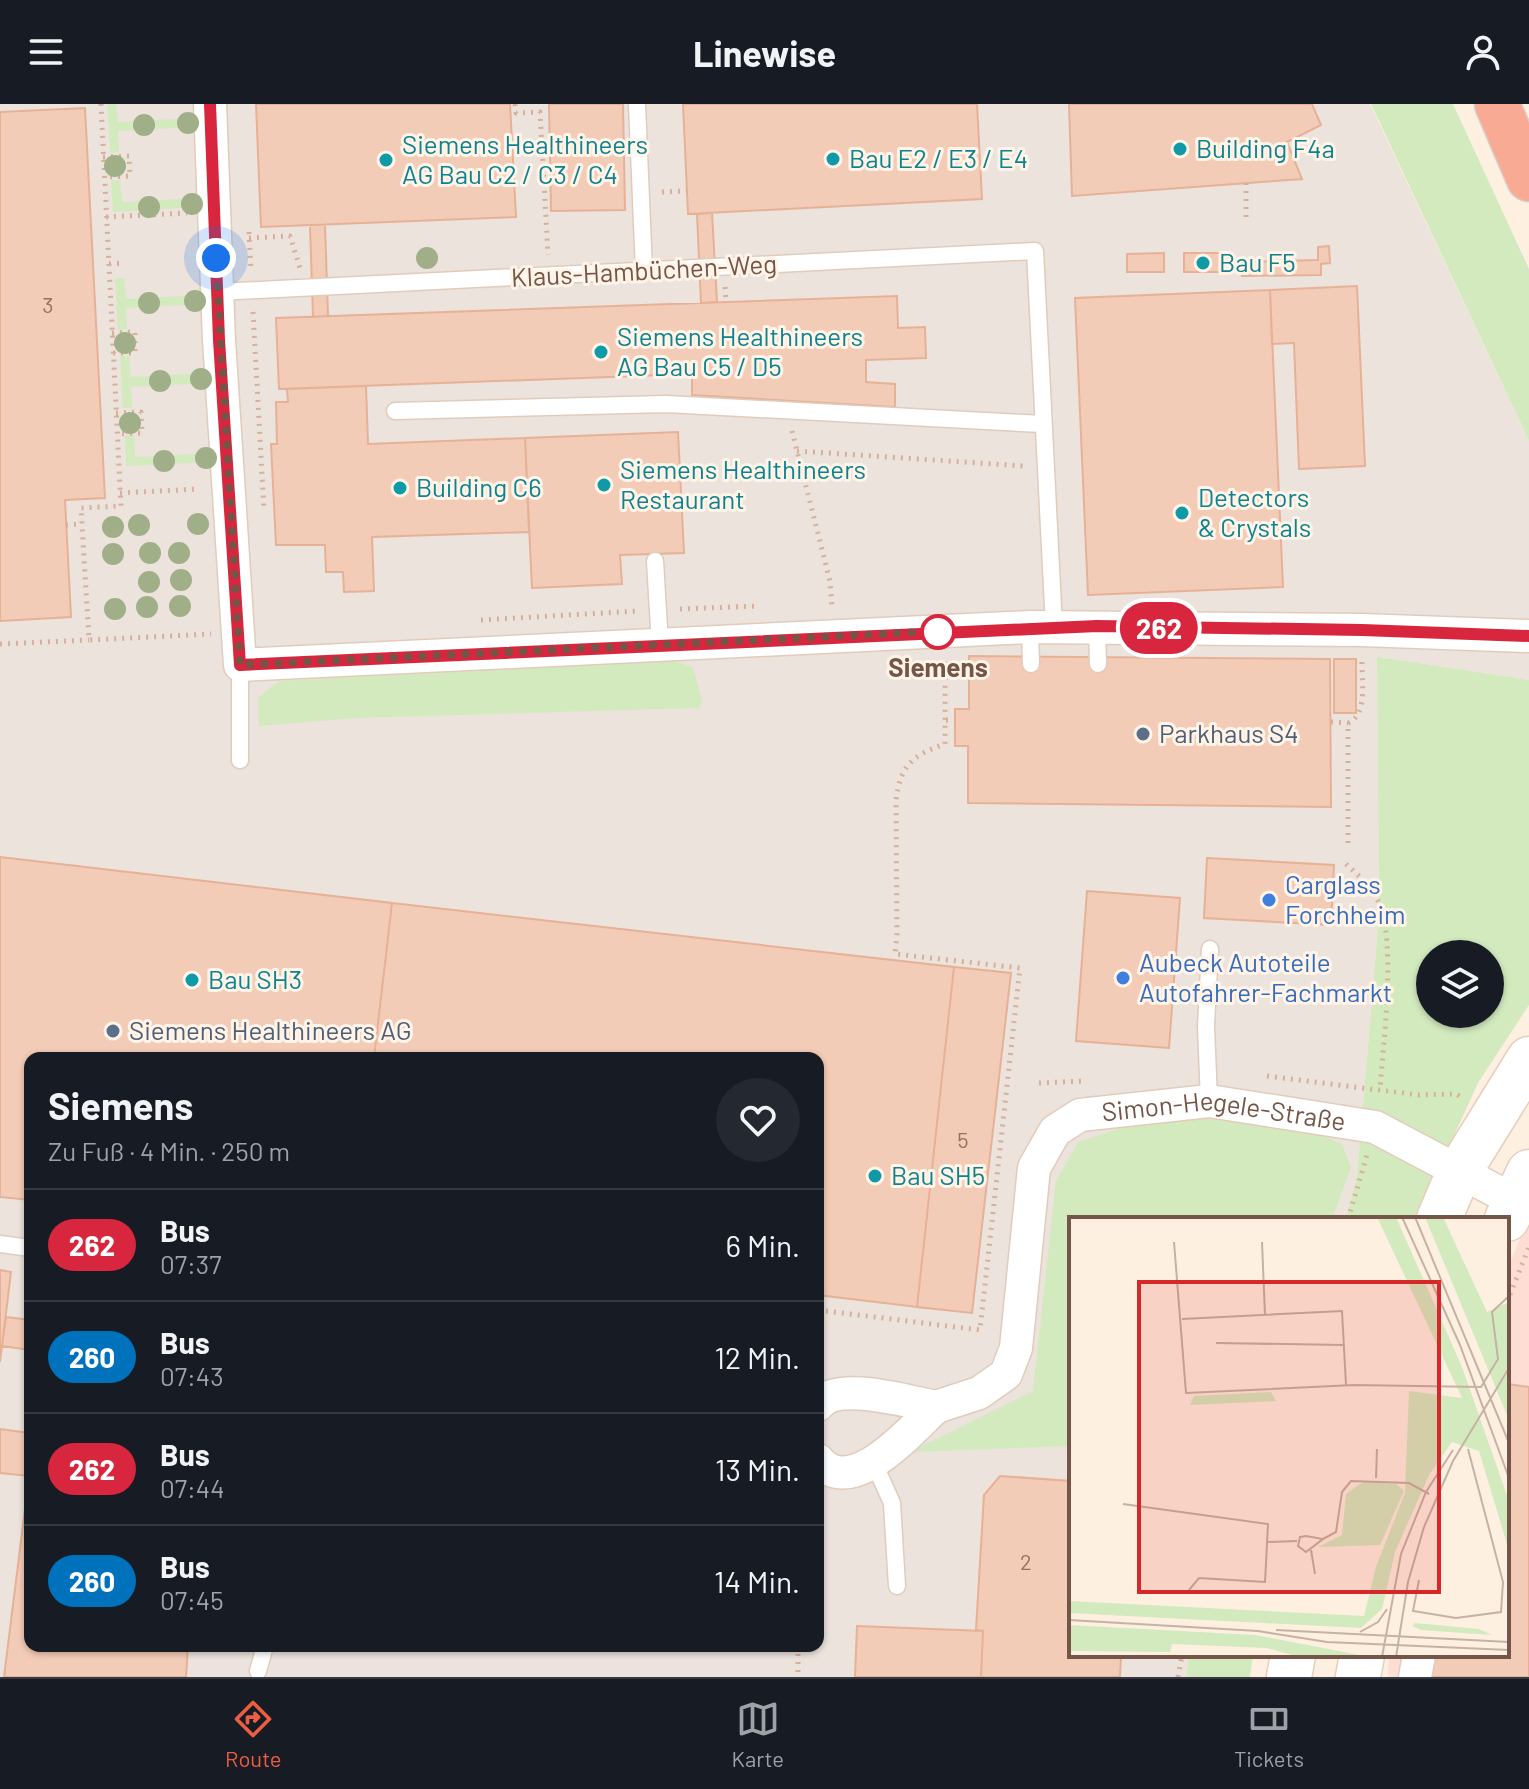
<!DOCTYPE html>
<html lang="de">
<head>
<meta charset="utf-8">
<style>
  :root { --surface:#171b24; --page:#242831; --text:#f1f3f6; --muted:#9ea1a6; --line:#363941; --accent:#eb5e42 }
  body { margin:0; font-family:Barlow,sans-serif; background:var(--page); color:var(--text); height:100vh; display:flex; flex-direction:column; font-size:30px; white-space:nowrap }
  * { box-sizing:border-box; margin:0 }
  p { font-size:26px; color:var(--muted) }
  .icon { flex:none; width:44px; height:44px; fill:none; stroke:currentColor; stroke-width:2; stroke-linecap:round; stroke-linejoin:round }
  .map { position:relative; flex:1; overflow:hidden }
  .side { position:absolute; left:24px; top:948px; width:800px; height:600px; display:flex; flex-direction:column; background:var(--surface); border-radius:16px; box-shadow:0 2px 6px #0004 }
  .side>* { flex:none }
  .badge { padding:0 16px; border-radius:26px; font-size:28px; line-height:52px }
  .tools { position:absolute; left:1416px; top:836px; display:grid; gap:16px }
  .tools a { display:grid; place-items:center; width:88px; height:88px; border-radius:50%; background:var(--surface); box-shadow:0 2px 6px #0004; font-size:40px }
  .you { position:absolute; width:40px; height:40px; margin:-20px; border:6px solid #fff; border-radius:50%; background:#1a73e8; box-shadow:0 0 0 12px #1a73e833 }
  .map>.badge { position:absolute; translate:-50% -50%; box-shadow:0 0 0 4px #fff }
  .round { display:grid; place-items:center; flex:none; width:84px; height:84px; border-radius:42px; background:var(--page) }
  .overview { display:flex; align-items:center; justify-content:space-between; height:136px; padding:0 24px }
  h1 { font-size:38px; font-weight:700; line-height:60px }
  ul { padding:0; list-style:none }
  li { display:flex; align-items:center; gap:24px; height:112px; padding:0 24px; border-top:2px solid var(--line) }
  li div { flex:1 }
  li b { display:block; font-size:30px }
  li em { font-style:normal }
  li .badge { min-width:88px; font-weight:700; text-align:center }
  header { display:flex; justify-content:space-between; align-items:center; height:104px; padding:0 24px; background:var(--surface); font-size:36px; font-weight:700 }
  .menu { display:flex; justify-content:space-around; align-items:center; height:112px; border-top:2px solid var(--line); background:var(--surface); font-size:22px; color:var(--muted) }
  .menu a { display:grid; justify-items:center; gap:4px }
  .menu .selected { color:var(--accent) }
  .map>svg:first-child { display:block }
</style>
</head>
<body>
<header><svg class="icon" aria-label="menu" viewBox="0 0 24 24"><path d="M4 6h16M4 12h16M4 18h16"/></svg>Linewise<svg class="icon" aria-label="person" viewBox="0 0 24 24"><circle cx="12" cy="8" r="4"/><path d="M4 21q1-7 8-7t8 7"/></svg></header>
<div class="map">
<svg width="1529" height="1573" viewBox="0 0 1529 1573">
  <rect width="100%" height="100%" fill="#fdf0e1"/>
  <path fill="#feded4" d="M1529 1114V1573H1388L1389 1551H1507V1165Z"/>
  <path fill="#ebe3dc" fill-rule="evenodd" d="M0 0H1370L1529 337V576L1377 554 1379 812 1357 1072 1346 1115H1071V1551H1189L1186 1573H0ZM30 954H818V1542H30Z"/>
  <path fill="#d3eabf" fill-rule="evenodd" d="M107 0H116L118 18 194 14V23L118 27 119 48 110 49Z
    M1371 0H1453L1529 165V337Z
    M120 76 122 98 198 94 199 103 113 108 111 77Z
    M115 174H124L126 195 202 191 203 200 126 204 127 225 118 226Z
    M120 252H129L131 273 207 269V279L131 283 132 304H123Z
    M134 331 135 353 212 349V358L126 362 125 332Z
    M1377 553 1529 576V901L1478 979 1416 1115H1346L1357 1072 1379 812ZM1430 850H1490V910H1430Z
    M674 557 693 563 702 598 699 604 357 614 259 622 258 594 279 577Z
    M1236 1014 1310 1026 1342 1040 1351 1063 1332 1115H1071V1342L910 1348 1033 1287 1056 1077 1078 1038 1142 1017Z
    M1189 1551H1253L1250 1573H1186Z"/>
  <path fill="#f3ccb7" stroke="#e6b197" stroke-width="2" d="M256 0H510L516 113 261 123Z
    M549 0H623L625 106 551 107Z
    M683 0H977L982 95 688 110Z
    M1069 0H1312L1321 21 1287 38 1302 75 1072 92Z
    M85 4 105 394 65 396 71 513 0 517V8Z
    M712 109 717 198 701 199 697 110Z
    M310 121H325L328 212 313 213Z
    M1329 142 1330 159 1321 160V171L1242 172 1241 158 1318 156V143Z
    M1164 149V168H1127V150Z
    M1184 149H1221V168H1184Z
    M1357 182 1365 362 1299 365 1294 239 1272 240 1270 186Z
    M1270 186 1283 483 1088 491 1075 194Z
    M897 192 898 224 925 223 926 254 866 256V278L895 280V303L692 291V270L279 285 276 214Z
    M366 282 368 340 525 334 529 428 372 433 374 487 344 488 343 468H326L325 441H276L271 340H277L276 298H288L287 285Z
    M678 328 684 449 620 451 622 480 532 484 525 334Z
    M969 552 1330 555 1331 703 968 699V642H955V605H969Z
    M1334 555H1356V609H1334Z
    M0 753 392 799 374 954H30V1096L0 1093Z
    M1207 754 1334 761 1331 821 1204 814Z
    M1087 787 1180 794 1169 944 1076 937Z
    M392 799 954 863 917 1203 818 1191V954H374Z
    M954 863 1011 869 972 1209 917 1203Z
    M0 1166 11 1168 0 1258Z
    M6 1213 30 1216V1246L2 1242Z
    M1507 1280 1529 1283V1573H1429L1432 1551H1507Z
    M0 1325 30 1329 29 1372 0 1369Z
    M30 1365V1542H188L186 1573H4Z
    M1000 1372 1071 1377V1551H1121L1120 1573H981L983 1527 976 1526 984 1391Z
    M857 1522 983 1527 981 1573H855Z"/>
  <g fill="none" stroke-linecap="round" stroke-linejoin="round">
    <defs>
      <path id="lane" d="M637 0 644 167
        M218 188 1035 147 1054 523
        M395 307 666 300 1042 320
        M655 457 660 541
        M1097 522 1098 560
        M1030 523 1031 560
        M240 561V656
        M1209 997 1206 922 1210 845
        M0 1140 30 1144
        M874 1359 892 1399 897 1482
        M258 1567 265 1542"/>
      <g id="street">
        <path d="M210 0 219 236 240 561 1030 523 1362 526 1529 532"/>
        <path d="M818 1301C837 1276 908 1298 936 1303 911 1326 851 1397 818 1356"/>
        <path id="s1" d="M936 1303 979 1289 1006 1270 1016 1244 1034 1064 1055 1027 1080 1011 1209 997 1375 1023 1515 1097"/>
        <path d="M1415 1573 1419 1551"/>
      </g>
      <path id="secondary" d="M1439 1115 1459 1068 1529 955
        M1507 1115 1529 1068
        M1289 1573 1293 1551
        M1358 1573 1362 1551"/>
      <path id="highway" d="M1497 0 1529 75"/>
    </defs>
    <use href="#lane" stroke="#e1ccbc" stroke-width="19"/>
    <use href="#street" stroke="#e1ccbc" stroke-width="35"/>
    <use href="#secondary" stroke="#e8cebc" stroke-width="47"/>
    <use href="#highway" stroke="#d8cfcb" stroke-width="47"/>
    <path stroke="#d7af9b" stroke-width="5" stroke-dasharray="2 6" stroke-linecap="butt" d="M101 0 121 402 81 404 89 536 211 530
      M515 0 516 9 540 8 548 151
      M103 53 129 52 130 72 104 73
      M1246 79V116
      M662 88 687 87
      M106 113 187 109
      M249 128 251 166
      M249 134 290 132 300 164
      M109 160 122 159
      M725 183 726 198
      M253 208 264 406
      M112 229 135 228V249H113
      M116 309 141 308 142 329 117 330
      M792 327 830 477 832 504
      M797 347 1024 362
      M120 389 198 385
      M66 421 82 420
      M680 505 758 502
      M481 516 638 507
      M0 540 89 536
      M946 616H955
      M1331 618 1348 619
      M1348 739V619C1369 610 1361 575 1362 555
      M1346 760C1357 770 1372 783 1378 797 1397 836 1383 940 1380 986
      M1267 972 1419 991 1456 990 1463 994
      M1039 979 1082 977
      M1348 1115 1367 1051
      M1507 1198 1529 1143
      M818 1206 980 1226 1020 864 895 850 897 831 896 697C900 662 912 651 945 640V555
      M798 1542V1573
      M1178 1573 1182 1551"/>
    <use href="#lane" stroke="#fff" stroke-width="16"/>
    <use href="#street" stroke="#fff" stroke-width="32"/>
    <use href="#secondary" stroke="#fff" stroke-width="44"/>
    <use href="#highway" stroke="#f9aa95" stroke-width="44"/>
  </g>
  <g fill="#a0af88">
    <circle cx="188" cy="19" r="11"/>
    <circle cx="144" cy="21" r="11"/>
    <circle cx="115" cy="62" r="11"/>
    <circle cx="192" cy="100" r="11"/>
    <circle cx="149" cy="103" r="11"/>
    <circle cx="427" cy="154" r="11"/>
    <circle cx="195" cy="197" r="11"/>
    <circle cx="149" cy="199" r="11"/>
    <circle cx="125" cy="239" r="11"/>
    <circle cx="201" cy="275" r="11"/>
    <circle cx="160" cy="277" r="11"/>
    <circle cx="130" cy="319" r="11"/>
    <circle cx="206" cy="354" r="11"/>
    <circle cx="164" cy="357" r="11"/>
    <circle cx="198" cy="420" r="11"/>
    <circle cx="139" cy="421" r="11"/>
    <circle cx="113" cy="423" r="11"/>
    <circle cx="150" cy="449" r="11"/>
    <circle cx="179" cy="449" r="11"/>
    <circle cx="113" cy="450" r="11"/>
    <circle cx="181" cy="476" r="11"/>
    <circle cx="149" cy="478" r="11"/>
    <circle cx="180" cy="502" r="11"/>
    <circle cx="147" cy="503" r="11"/>
    <circle cx="115" cy="505" r="11"/>
  </g>
  <g fill="none" stroke-linecap="round" stroke-linejoin="round">
    <defs>
      <path id="line" d="M210 0 219 236 240 561 1097 522 1362 526 1529 532"/>
    </defs>
    <use href="#line" stroke="#fff" stroke-width="18"/>
    <use href="#line" stroke="#d7263d" stroke-width="12"/>
    <path stroke="#745547" stroke-width="8" stroke-dasharray="0 14.4" d="M216 154 240 561 944 527 938 528"/>
  </g>
  <g fill="#0f9aa8" stroke="#fff4e7" stroke-width="3">
    <circle cx="1180" cy="45" r="8"/>
    <circle cx="833" cy="55" r="8"/>
    <circle cx="386" cy="56" r="8"/>
    <circle cx="1203" cy="159" r="8"/>
    <circle cx="601" cy="248" r="8"/>
    <circle cx="604" cy="381" r="8"/>
    <circle cx="400" cy="384" r="8"/>
    <circle cx="1182" cy="409" r="8"/>
    <circle cx="192" cy="876" r="8"/>
    <circle cx="875" cy="1072" r="8"/>
  </g>
  <circle fill="#fff" stroke="#d7263d" stroke-width="4" cx="938" cy="528" r="16"/>
  <g fill="#5c6f8a" stroke="#fff4e7" stroke-width="3">
    <circle cx="1143" cy="630" r="8"/>
    <circle cx="113" cy="927" r="8"/>
  </g>
  <g fill="#3f7fe0" stroke="#fff4e7" stroke-width="3">
    <circle cx="1269" cy="796" r="8"/>
    <circle cx="1123" cy="874" r="8"/>
  </g>
  <g text-anchor="middle" stroke-width="6" stroke-linejoin="round" paint-order="stroke">
    <g font-size="22" fill="#947363">
      <text x="48" y="209">3</text>
      <text x="963" y="1044">5</text>
      <text x="1026" y="1466">2</text>
    </g>
    <g font-size="26" fill="#0d838f" stroke="#fff4e7" text-anchor="start">
      <text x="402" y="50">Siemens Healthineers<tspan x="402" dy="30">AG Bau C2 / C3 / C4</tspan></text>
      <text x="1196" y="54">Building F4a</text>
      <text x="849" y="64">Bau E2 / E3 / E4</text>
      <text x="1219" y="168">Bau F5</text>
      <text x="617" y="242">Siemens Healthineers<tspan x="617" dy="30">AG Bau C5 / D5</tspan></text>
      <text x="620" y="375">Siemens Healthineers<tspan x="620" dy="30">Restaurant</tspan></text>
      <text x="416" y="393">Building C6</text>
      <text x="1198" y="403">Detectors<tspan x="1198" dy="30">&amp; Crystals</tspan></text>
      <text x="208" y="885">Bau SH3</text>
      <text x="891" y="1081">Bau SH5</text>
    </g>
    <g font-size="26" fill="#745547" stroke="#fff4e7">
      <text transform="translate(644 167) rotate(-3)" y="9">Klaus-Hambüchen-Weg</text>
      <text dy="9" stroke="none"><textPath href="#s1" startOffset="504">Simon-Hegele-Straße</textPath></text>
    </g>
    <g font-size="26" font-weight="bold" fill="#745547" stroke="#fff4e7">
      <text x="938" y="573">Siemens</text>
    </g>
    <g font-size="26" fill="#4e5e75" stroke="#fff4e7" text-anchor="start">
      <text x="1159" y="639">Parkhaus S4</text>
      <text x="129" y="936">Siemens Healthineers AG</text>
    </g>
    <g font-size="26" fill="#366cbe" stroke="#fff4e7" text-anchor="start">
      <text x="1285" y="790">Carglass<tspan x="1285" dy="30">Forchheim</tspan></text>
      <text x="1139" y="868">Aubeck Autoteile<tspan x="1139" dy="30">Autofahrer-Fachmarkt</tspan></text>
    </g>
  </g>
  <g transform="translate(1069 1113)">
    <rect width="440" height="440" fill="#fdf0e1"/>
    <path d="M308 0H327L393 150 440 284V334L410 234 383 225 360 258 326 335 313 392 292 411 0 396V384L295 399 307 350 336 276 340 174 393 181ZM356 0H374L418 95 440 85V203ZM202 175 207 184 121 188 125 179ZM294 265 327 267 335 274 311 328 249 330 273 318 277 277ZM346 406 410 412 423 418 352 413 343 409ZM0 408 186 418 301 440H230L198 431 103 427 101 435 3 434 0 440Z" fill="#d3eabf"/>
    <path fill="none" stroke="#c6b2a3" stroke-width="2" d="M333 0 391 128 440 261M346 0 440 226M105 25 117 176 285 168 412 170 429 142 423 95 440 79M193 25 196 98M113 102 273 94 277 168M147 126 275 128M307 261 308 232M54 287 199 307 196 365 130 361 120 373M231 320 237 319 254 322 237 335 229 329ZM254 322 267 315 273 275 282 264 340 266 360 277M198 325 228 324M242 333 246 357M350 363 344 394 387 401 432 395 434 365 399 232M0 403 189 414 258 425 440 433M207 413 440 425M291 415 309 405 318 392M313 440 332 337 357 275 384 233M327 440 339 365 355 310 384 244 440 151"/>
    <path fill="#d62828" fill-opacity="0.15" stroke="#d62828" stroke-width="4" d="M70 65H370V375H70Z"/>
    <rect width="440" height="440" fill="none" stroke="#745547" stroke-width="4"/>
  </g>
</svg>
<div class="tools">
<a><svg class="icon" aria-label="layers" viewBox="0 0 24 24"><path d="M12 4l9 5-9 5-9-5zM3 14l9 5 9-5"/></svg></a>
</div>
<div class="you" style="left:216px;top:154px"></div>
<b class="badge" style="left:1159px;top:524px;background:#d7263d;color:#fff">262</b>
<section class="side">
<div class="overview"><div><h1>Siemens</h1><p>Zu Fuß · 4 Min. · 250 m</p></div><a class="round"><svg class="icon" aria-label="heart" viewBox="0 0 24 24"><path d="M12 20l-8-8c-3-5 5-10 8-4 3-6 11-1 8 4z"/></svg></a></div>
<ul>
<li><span class="badge" style="background:#d7263d;color:#fff">262</span><div><b>Bus</b><p>07:37</p></div><em>6 Min.</em></li>
<li><span class="badge" style="background:#0072bc;color:#fff">260</span><div><b>Bus</b><p>07:43</p></div><em>12 Min.</em></li>
<li><span class="badge" style="background:#d7263d;color:#fff">262</span><div><b>Bus</b><p>07:44</p></div><em>13 Min.</em></li>
<li><span class="badge" style="background:#0072bc;color:#fff">260</span><div><b>Bus</b><p>07:45</p></div><em>14 Min.</em></li>
</ul>
</section>
</div>
<nav class="menu">
<a class="selected"><svg class="icon" aria-label="directions" viewBox="0 0 24 24"><path d="M12 3l9 9-9 9-9-9zM9 14v-3h6M13 9l2 2-2 2"/></svg>Route</a>
<a><svg class="icon" aria-label="map" viewBox="0 0 24 24"><path d="M3 6l6-2 6 2 6-2v14l-6 2-6-2-6 2zM9 4v14M15 6v14"/></svg>Karte</a>
<a><svg class="icon" aria-label="tickets" viewBox="0 0 24 24"><path d="M3 7h18v10H3zM15 7v10"/></svg>Tickets</a>
</nav>
</body>
</html>
